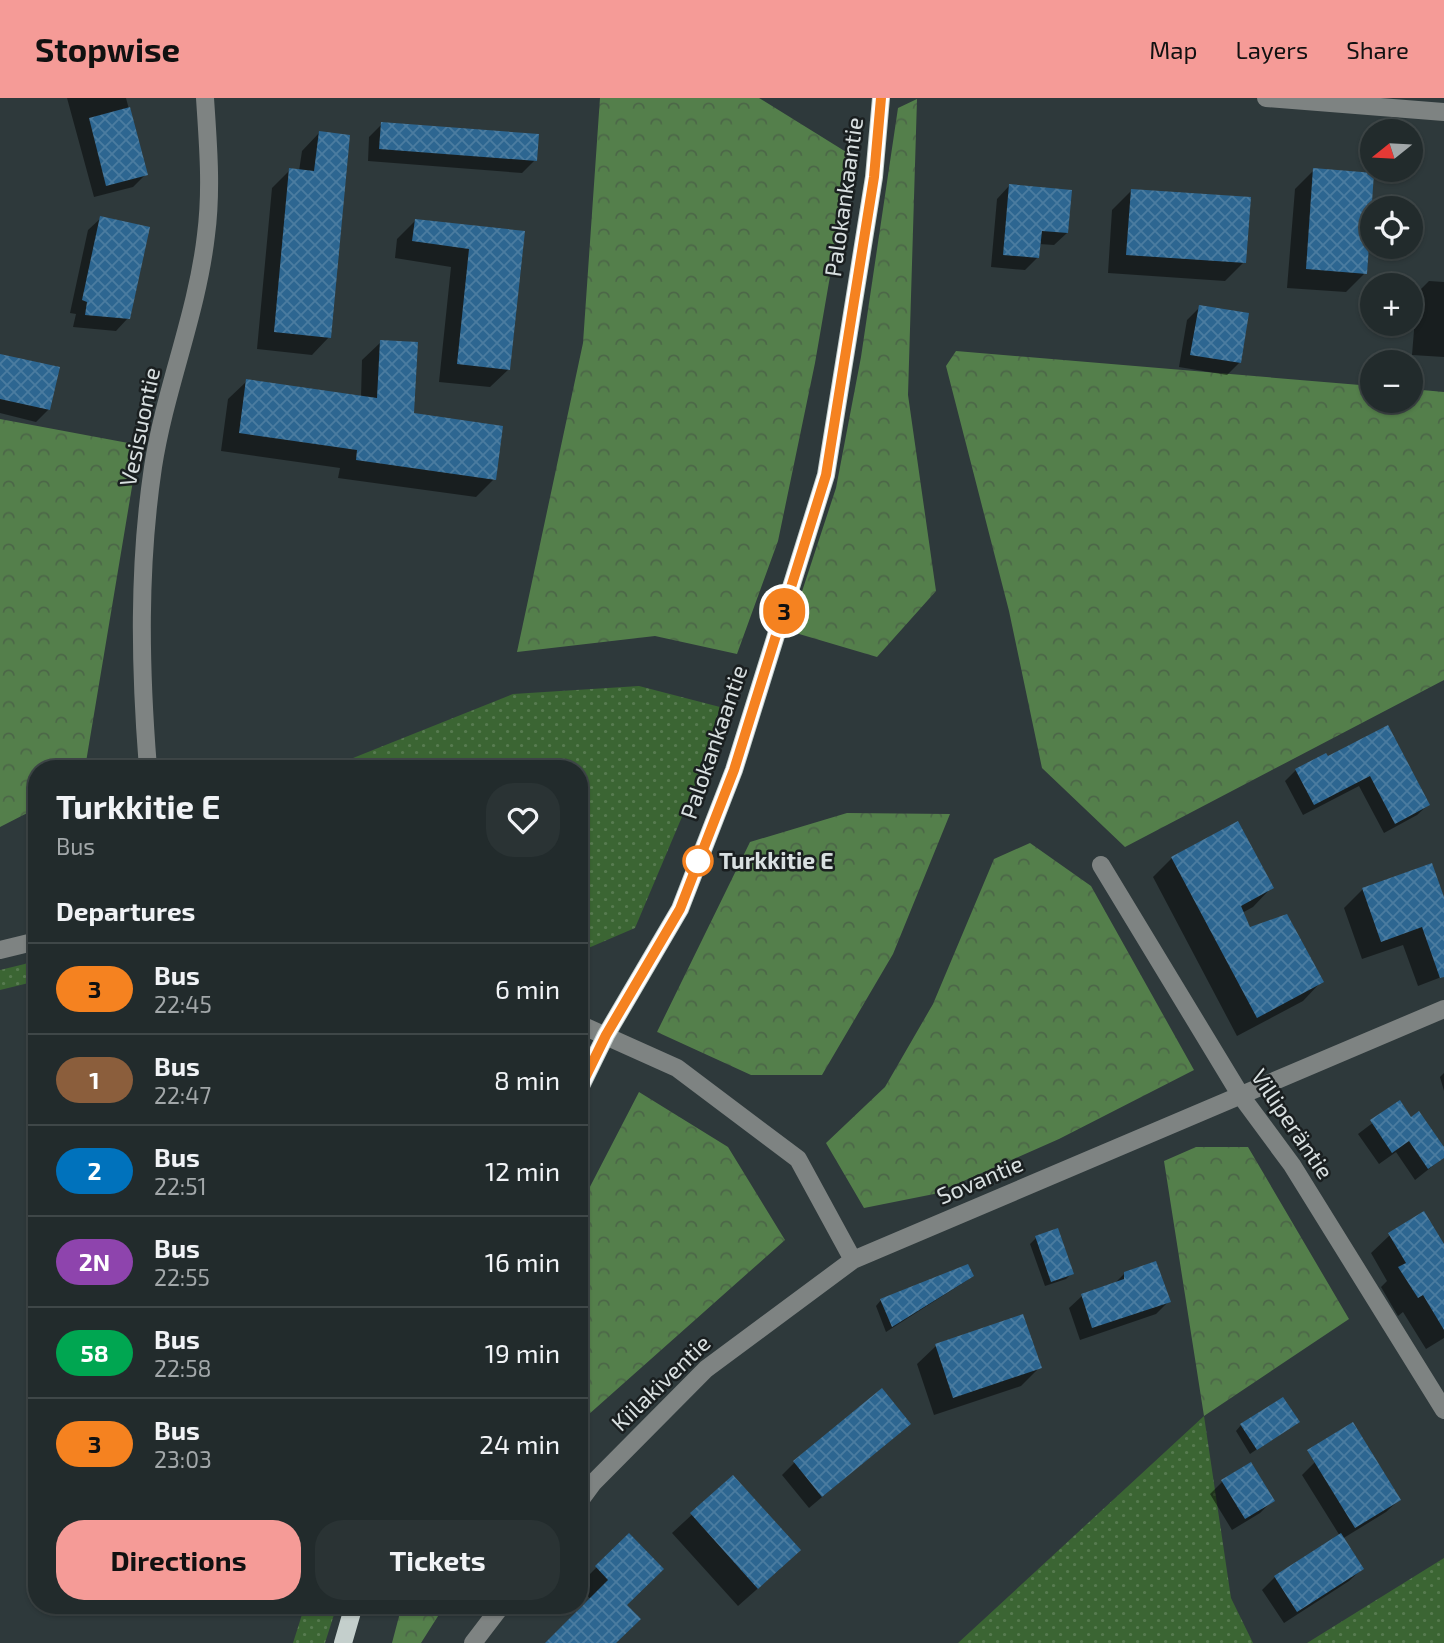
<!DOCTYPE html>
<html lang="en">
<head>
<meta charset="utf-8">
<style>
  :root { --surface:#222b2c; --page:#2a3334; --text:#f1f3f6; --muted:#a2a7a9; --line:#3f4748; --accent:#f59b97 }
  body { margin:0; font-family:"Exo 2",sans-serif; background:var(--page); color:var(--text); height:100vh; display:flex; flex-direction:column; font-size:26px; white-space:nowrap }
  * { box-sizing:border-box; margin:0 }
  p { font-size:23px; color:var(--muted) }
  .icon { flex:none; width:38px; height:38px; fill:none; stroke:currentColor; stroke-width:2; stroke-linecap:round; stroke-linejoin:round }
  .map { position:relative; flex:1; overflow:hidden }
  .drawer { position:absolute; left:28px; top:662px; width:560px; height:854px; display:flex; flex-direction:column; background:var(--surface); border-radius:28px; box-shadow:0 2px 5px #0004,0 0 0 2px var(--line) }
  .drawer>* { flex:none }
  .badge { padding:0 14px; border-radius:23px; font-size:24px; line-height:46px }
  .needle { width:46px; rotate:252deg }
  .controls { position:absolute; left:1360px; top:21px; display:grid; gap:14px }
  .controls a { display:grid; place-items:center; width:63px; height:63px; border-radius:50%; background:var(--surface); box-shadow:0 2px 5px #0004,0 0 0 2px var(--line); font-size:35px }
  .map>.badge { position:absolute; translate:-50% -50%; box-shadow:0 0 0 4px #fff }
  h2 { padding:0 28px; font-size:26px; line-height:63px }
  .round { display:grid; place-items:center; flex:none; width:74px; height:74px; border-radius:28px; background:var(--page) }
  .summary { display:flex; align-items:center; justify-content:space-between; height:119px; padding:0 28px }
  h1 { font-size:33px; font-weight:700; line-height:52px }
  .primary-button { display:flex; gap:14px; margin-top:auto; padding:14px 28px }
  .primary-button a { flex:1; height:80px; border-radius:28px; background:var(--accent); color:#111; font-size:28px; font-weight:700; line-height:80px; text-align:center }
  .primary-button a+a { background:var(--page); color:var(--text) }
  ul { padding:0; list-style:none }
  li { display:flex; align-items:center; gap:21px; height:91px; padding:0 28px; border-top:2px solid var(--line) }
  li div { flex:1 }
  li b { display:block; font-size:26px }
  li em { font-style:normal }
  li .badge { min-width:77px; font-weight:700; text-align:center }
  header { display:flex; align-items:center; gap:42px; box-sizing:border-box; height:98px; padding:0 35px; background:var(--accent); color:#111 }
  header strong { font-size:33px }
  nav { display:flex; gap:38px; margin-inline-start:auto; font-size:24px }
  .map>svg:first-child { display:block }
</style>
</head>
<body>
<header>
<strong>Stopwise</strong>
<nav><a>Map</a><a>Layers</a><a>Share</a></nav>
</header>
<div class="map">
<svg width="1444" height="1545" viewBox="0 0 1444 1545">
  <defs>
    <pattern id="grass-dots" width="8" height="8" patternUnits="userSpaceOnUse" patternTransform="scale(1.75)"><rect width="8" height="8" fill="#3b6533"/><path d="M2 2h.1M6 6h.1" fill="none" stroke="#577b50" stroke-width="1.8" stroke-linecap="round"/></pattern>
    <pattern id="forest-crowns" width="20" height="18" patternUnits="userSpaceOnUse" patternTransform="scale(1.75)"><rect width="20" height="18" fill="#547f4b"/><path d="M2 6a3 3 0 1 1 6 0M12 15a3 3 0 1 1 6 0" fill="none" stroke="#4c6748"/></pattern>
    <pattern id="building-cross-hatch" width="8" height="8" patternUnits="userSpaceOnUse" patternTransform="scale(1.75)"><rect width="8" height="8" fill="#2d6691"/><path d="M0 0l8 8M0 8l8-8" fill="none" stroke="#4b7ca0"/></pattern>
  </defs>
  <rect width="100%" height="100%" fill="#2e393b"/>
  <path fill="url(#grass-dots)" d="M639 588 720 609 703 669 635 830 579 854V670H328L513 596Z
    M37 863V883L0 892V872Z
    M1204 1318 1231 1500 1253 1545H958Z
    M1444 1460V1545H1307Z
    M305 1507H337L325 1545H293Z"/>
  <path fill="url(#forest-crowns)" d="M600 0H759L851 57 815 265 778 443 737 556 655 538 517 554 583 245Z
    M917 1 908 297 936 493 877 559 789 533 836 390 861 259 898 10Z
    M956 253 1372 288V303H1410L1411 291 1444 294V582L1125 749 1042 670 1009 513 946 268Z
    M0 321 139 347 85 670H37V710L0 729Z
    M847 715 950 716 893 856 822 977H751L657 934 750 744Z
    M1030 745 1091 788 1194 972 1059 1041 934 1096 864 1110 826 1045 885 989 933 906 994 761Z
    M639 994 728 1049 785 1142 579 1325V1110Z
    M1196 1049H1248L1349 1221 1204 1318 1164 1063Z
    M402 1507H445L421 1545H392Z"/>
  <path fill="#0007" d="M67 0H126L146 76 133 89 94 99Z
    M382 26 535 62 522 75 368 63 369 39Z
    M319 35 329 239 312 257 257 251 272 90 290 72 299 73 302 53Z
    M1314 72 1365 175 1346 194 1287 190 1295 91Z
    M1009 88 1067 135 1054 147 1039 146 1038 159 1025 172 991 169 997 101Z
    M1131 93 1244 164 1225 183 1108 175 1112 112Z
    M101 120 128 220 116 233 73 229 76 216 70 215 88 132Z
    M415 123 523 134 509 271 490 289 439 284 451 169 395 160 397 141Z
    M1429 183 1444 184V259L1412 257 1417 195Z
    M1200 209 1240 264 1227 277 1179 269 1187 222Z
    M381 244 412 316 494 381 476 399 338 380 340 370 221 353 228 301 247 283 361 299 362 262Z
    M0 257 49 311 36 324 0 315Z
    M1387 629 1428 707 1417 717 1384 735 1359 688 1303 717 1285 683 1296 672 1327 661Z
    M1172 760 1271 790 1253 809 1242 815 1249 831 1321 884 1303 903 1237 938 1153 779Z
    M1363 791 1444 805V878L1418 888 1403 847 1362 861 1344 810Z
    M1444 975V993L1440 979Z
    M1399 1005 1411 1022 1444 1052V1059L1415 1082 1396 1054 1379 1066 1358 1036Z
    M1057 1132 1072 1175 1066 1181 1045 1188 1030 1146 1036 1140Z
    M1390 1137 1444 1146V1240L1426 1251 1403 1214 1398 1218 1381 1189 1387 1183 1371 1155Z
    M1125 1175 1169 1203 1156 1216 1080 1242 1069 1210 1082 1198 1113 1187Z
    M972 1178 966 1183 886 1234 876 1208 881 1202Z
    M936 1248 1040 1269 1021 1288 934 1317 917 1266Z
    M1295 1325 1250 1356 1236 1333 1241 1327Z
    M909 1326 809 1410 782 1377 794 1365Z
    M1315 1364 1399 1402 1386 1414 1342 1441 1362 1471 1349 1483 1284 1525 1262 1492 1275 1479 1340 1438 1302 1377Z
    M733 1379 780 1471 738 1508 672 1435Z
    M1222 1384 1272 1403 1260 1415 1232 1432 1210 1396Z
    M629 1437 625 1507 614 1545H547L591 1502 579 1487Z"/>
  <path fill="url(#building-cross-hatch)" d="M130 9 148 77 106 88 89 20Z
    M381 24 539 36 537 63 379 51Z
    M319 33 350 37 331 240 274 234 289 70 314 73Z
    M1313 70 1374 75 1367 176 1306 171Z
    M1009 86 1072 92 1068 135 1042 133 1039 160 1003 157Z
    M1131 91 1251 99 1246 165 1126 157Z
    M100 118 150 129 130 221 85 217 87 204 82 202Z
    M415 121 525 133 510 272 457 266 469 151 412 143Z
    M1199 207 1249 215 1241 265 1190 257Z
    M380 242 418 244 414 315 503 328 496 382 356 362 357 352 239 335 246 281 377 300Z
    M0 256 60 269 50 312 0 301Z
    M1388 627 1430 707 1395 726 1370 678 1314 707 1295 671 1326 655 1328 658Z
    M1238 723 1274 790 1241 808 1250 829 1287 816 1324 884 1257 920 1171 759Z
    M1432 765 1444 799V879L1440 880 1422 829 1381 844 1362 790Z
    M1400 1002 1411 1019 1419 1013 1444 1049V1060L1428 1071 1409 1043 1392 1055 1370 1022Z
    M1424 1113 1444 1146V1232L1423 1197 1418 1200 1398 1169 1406 1165 1388 1135Z
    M1058 1130 1074 1176 1051 1184 1035 1138Z
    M1156 1163 1171 1204 1092 1230 1081 1196 1124 1181V1174Z
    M968 1166 974 1178 892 1229 880 1201Z
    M1023 1216 1042 1270 953 1300 935 1246Z
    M882 1290 911 1326 822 1399 793 1363Z
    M1283 1299 1300 1324 1257 1352 1240 1326Z
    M1353 1324 1401 1402 1355 1430 1307 1352Z
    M1251 1364 1275 1403 1245 1421 1221 1382Z
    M733 1377 801 1452 758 1491 690 1415Z
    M629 1435 664 1471 627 1507 641 1521 616 1545H545L608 1482 595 1468Z
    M1341 1435 1364 1471 1297 1514 1274 1478Z"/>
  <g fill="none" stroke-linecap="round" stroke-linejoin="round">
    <path stroke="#7e8382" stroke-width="18" d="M1266 0 1444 14
      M148 670C140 570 138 470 153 369 165 291 197 216 206 137 212 91 208 46 205 0
      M1101 767 1241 998 1292 1067 1444 1312
      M0 852 37 843
      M579 926 677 970 798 1061 853 1162 1444 911
      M579 1404 593 1385 706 1271 853 1162
      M473 1545 502 1507"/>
    <path stroke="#c4cfcc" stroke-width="18" d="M579 992 606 937 680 811 734 672 826 377 874 79 881 0
      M343 1545 354 1507"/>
  </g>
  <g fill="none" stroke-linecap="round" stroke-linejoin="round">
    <defs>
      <path id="line" d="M579 992 606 937 680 811 734 672 826 377 874 79 881 0"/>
    </defs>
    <use href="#line" stroke="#fff" stroke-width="16"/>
    <use href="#line" stroke="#f58220" stroke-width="10"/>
  </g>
  <circle fill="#fff" stroke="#f58220" stroke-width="3.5" cx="698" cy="763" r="14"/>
  <g text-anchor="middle" stroke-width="5" stroke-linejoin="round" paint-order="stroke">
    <g font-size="23" fill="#d9e0e1" stroke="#1a1f20">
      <text transform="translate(844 99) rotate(-82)" y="8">Palokankaantie</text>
      <text transform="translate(140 329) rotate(-78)" y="8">Vesisuontie</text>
      <text transform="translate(714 644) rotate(-71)" y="8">Palokankaantie</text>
      <text transform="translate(1292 1026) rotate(56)" y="8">Villiperäntie</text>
      <text transform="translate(980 1082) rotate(-23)" y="8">Sovantie</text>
      <text transform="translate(661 1285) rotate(-44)" y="8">Kiilakiventie</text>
    </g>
    <g font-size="23" font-weight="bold" fill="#d9e0e1" stroke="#1a1f20" text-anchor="start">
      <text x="719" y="771">Turkkitie E</text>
    </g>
  </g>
</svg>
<div class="controls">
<a><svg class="needle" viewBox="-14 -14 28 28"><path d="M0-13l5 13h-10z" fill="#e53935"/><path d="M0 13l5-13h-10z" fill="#a2a7a9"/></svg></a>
<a><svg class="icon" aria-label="locate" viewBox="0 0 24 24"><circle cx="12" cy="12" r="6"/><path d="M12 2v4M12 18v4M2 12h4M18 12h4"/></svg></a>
<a>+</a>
<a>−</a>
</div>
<b class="badge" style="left:784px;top:513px;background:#f58220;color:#111">3</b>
<section class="drawer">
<div class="summary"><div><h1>Turkkitie E</h1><p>Bus</p></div><a class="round"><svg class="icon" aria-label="heart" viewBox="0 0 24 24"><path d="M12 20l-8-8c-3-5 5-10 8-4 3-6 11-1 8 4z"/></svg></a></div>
<h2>Departures</h2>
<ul>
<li><span class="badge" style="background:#f58220;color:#111">3</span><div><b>Bus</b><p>22:45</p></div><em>6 min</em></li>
<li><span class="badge" style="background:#8b5e3c;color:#fff">1</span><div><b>Bus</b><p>22:47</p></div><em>8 min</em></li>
<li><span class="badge" style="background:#0072bc;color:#fff">2</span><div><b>Bus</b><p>22:51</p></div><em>12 min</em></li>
<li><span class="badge" style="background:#8e44ad;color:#fff">2N</span><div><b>Bus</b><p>22:55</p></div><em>16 min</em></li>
<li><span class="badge" style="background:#00a651;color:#fff">58</span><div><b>Bus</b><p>22:58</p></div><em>19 min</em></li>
<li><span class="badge" style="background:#f58220;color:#111">3</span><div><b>Bus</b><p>23:03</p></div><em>24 min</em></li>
</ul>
<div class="primary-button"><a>Directions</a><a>Tickets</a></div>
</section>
</div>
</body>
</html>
